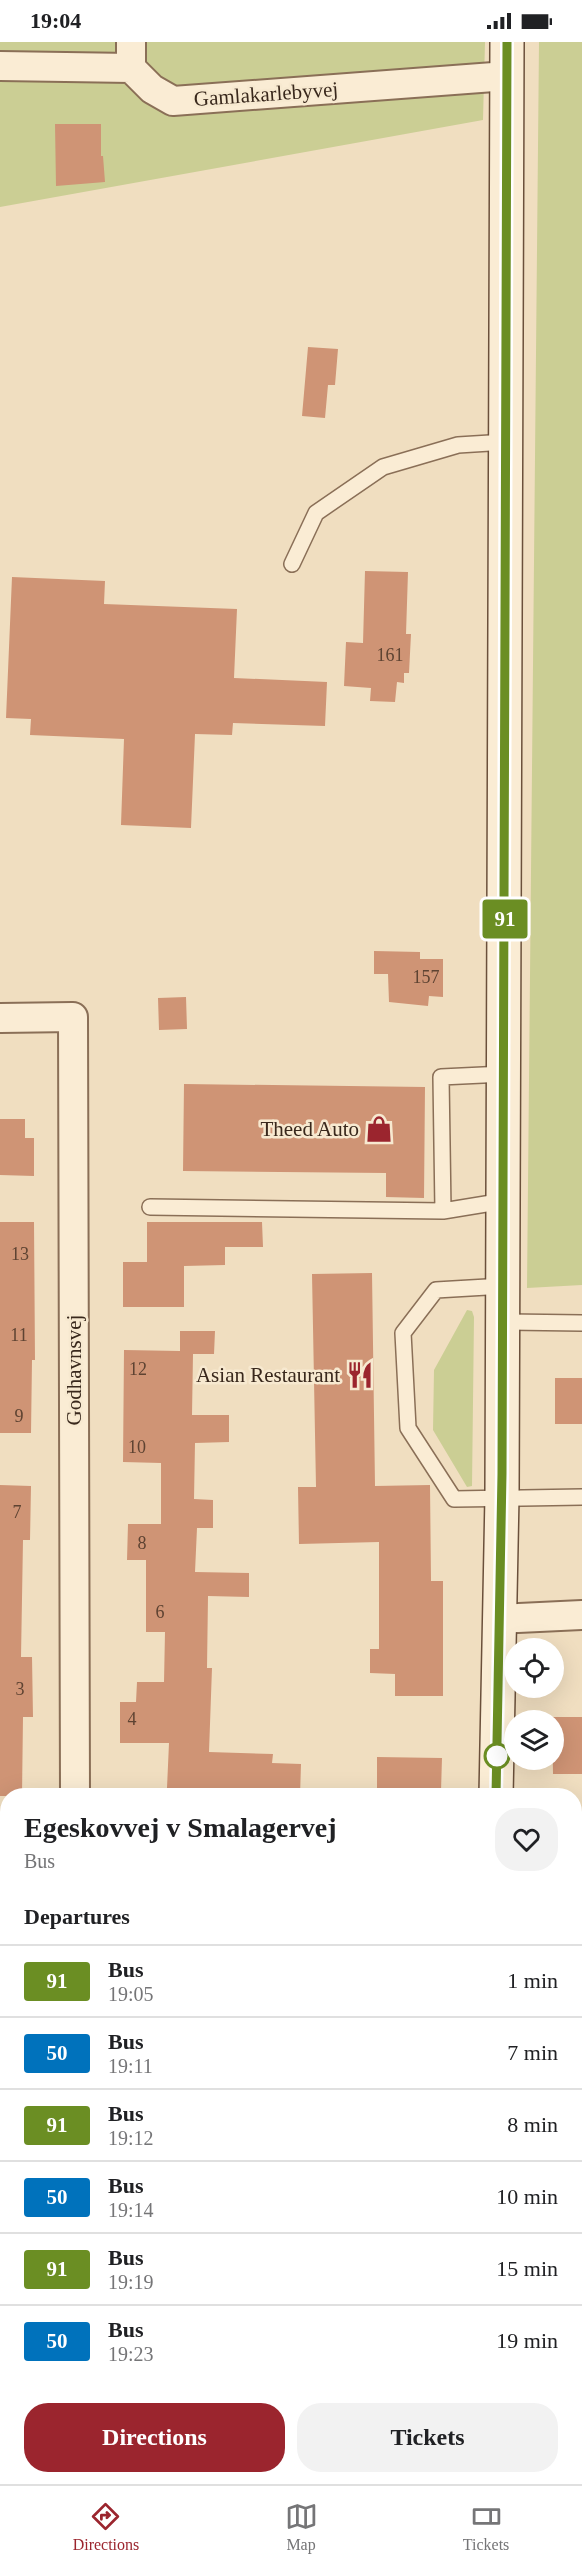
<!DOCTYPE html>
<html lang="en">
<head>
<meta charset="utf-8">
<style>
  :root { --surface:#fff; --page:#f2f2f2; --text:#202124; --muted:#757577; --line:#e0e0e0; --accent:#9b252e }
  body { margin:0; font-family:"Times New Roman",serif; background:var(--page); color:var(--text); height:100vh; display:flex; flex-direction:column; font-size:22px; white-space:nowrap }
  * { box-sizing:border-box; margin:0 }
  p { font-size:20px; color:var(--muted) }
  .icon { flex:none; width:33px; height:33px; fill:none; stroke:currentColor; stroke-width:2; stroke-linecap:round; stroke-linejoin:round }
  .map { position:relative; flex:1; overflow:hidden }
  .sheet { position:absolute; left:0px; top:1746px; width:582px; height:696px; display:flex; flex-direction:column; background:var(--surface); border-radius:24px 24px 0 0; box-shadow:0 6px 24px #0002 }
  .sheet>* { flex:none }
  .badge { padding:0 12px; border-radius:4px; font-size:21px; line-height:39px }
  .controls { position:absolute; left:504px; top:1596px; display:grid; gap:12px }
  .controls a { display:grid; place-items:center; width:60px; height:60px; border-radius:50%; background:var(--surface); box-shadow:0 6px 24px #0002; font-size:30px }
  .map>.badge { position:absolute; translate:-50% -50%; box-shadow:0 0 0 3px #fff }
  h2 { padding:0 24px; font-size:22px; line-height:54px }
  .round { display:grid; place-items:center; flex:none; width:63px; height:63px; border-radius:24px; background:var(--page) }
  .summary { display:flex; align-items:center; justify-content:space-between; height:102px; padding:0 24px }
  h1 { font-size:28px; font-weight:700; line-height:45px }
  .action { display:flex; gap:12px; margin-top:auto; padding:12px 24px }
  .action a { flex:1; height:69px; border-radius:24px; background:var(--accent); color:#fff; font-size:24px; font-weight:700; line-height:69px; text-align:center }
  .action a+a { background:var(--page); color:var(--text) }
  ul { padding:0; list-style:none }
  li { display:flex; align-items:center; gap:18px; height:72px; padding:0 24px; border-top:2px solid var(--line) }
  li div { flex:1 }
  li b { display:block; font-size:22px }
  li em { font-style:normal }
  li .badge { min-width:66px; font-weight:700; text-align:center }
  .status { display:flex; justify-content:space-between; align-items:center; height:42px; padding:0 30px; background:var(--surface); direction:ltr }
  .status svg { height:16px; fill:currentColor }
  .menu { display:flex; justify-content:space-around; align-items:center; height:84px; border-top:2px solid var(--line); background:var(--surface); font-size:16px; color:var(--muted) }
  .menu a { display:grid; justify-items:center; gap:3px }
  .menu .selected { color:var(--accent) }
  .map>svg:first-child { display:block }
</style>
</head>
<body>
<div class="status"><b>19:04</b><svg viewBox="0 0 49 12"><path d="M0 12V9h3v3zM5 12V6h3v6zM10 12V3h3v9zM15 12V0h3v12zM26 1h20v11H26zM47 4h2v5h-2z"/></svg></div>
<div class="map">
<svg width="582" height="2442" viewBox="0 0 582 2442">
  <rect width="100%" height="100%" fill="#f0dec0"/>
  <path fill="#cbce94" d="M0 0H485L483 78 0 165Z
    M539 0H582V1243L527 1246Z
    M467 1268 472 1269 474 1275 472 1444 467 1445 433 1388 434 1328Z"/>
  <path fill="#cf9475" d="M55 82H101V114H103L105 140 56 144Z
    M308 305 338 307 335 343H328L325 376 302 374Z
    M365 529 408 530 406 592H411L409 631H404V641L397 640 395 660 370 659 371 646 344 644 346 600 363 601Z
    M12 535 105 539 104 562 237 567 234 636 327 640 325 684 233 681 232 693 195 692 191 786 121 783 124 697 30 693 31 677 6 676Z
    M374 909 420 910V917H443V955L429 954 428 964 389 960 388 932H374Z
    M186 955 187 987 159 988 158 956Z
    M184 1042 425 1045 424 1156 386 1155V1131L183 1129Z
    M0 1077H25V1096H34V1134L0 1133Z
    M0 1180H34L35 1318H32L31 1391H0Z
    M147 1180H262L263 1205H225V1223L184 1224V1265H123V1220H147Z
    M372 1231 375 1444 430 1443 431 1539H443V1654H395V1632L370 1631V1607H379V1500L299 1502 298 1445H316L312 1232Z
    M180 1289H215L214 1312H193L192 1373H229V1400L195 1401 194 1457 213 1458V1486H197L195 1530 249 1531V1555L208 1554 207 1626H212L209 1710 273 1712 272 1721 301 1722 300 1754H183V1746H167L169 1701H120V1660H136L137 1640H164L165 1590H146V1518H127L128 1482H161V1421L123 1420 124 1308 180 1309Z
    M555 1336H582V1382H555Z
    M0 1443 31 1444 30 1498H23L21 1615H32L33 1675H23L22 1754H0Z
    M552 1675H582V1732H553Z
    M377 1715 442 1716 441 1749H377Z"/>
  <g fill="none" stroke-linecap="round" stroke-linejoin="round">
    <defs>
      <path id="lane" d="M292 522 316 471 383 425 458 403 506 400
        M150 1165 443 1169 504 1159
        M443 1169 441 1035 504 1032
        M504 1244 436 1248 403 1291 408 1386 454 1457 582 1455
        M503 1280 582 1281"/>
      <path id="street" d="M0 24 131 26 152 47 173 59 507 34
        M131 26V0
        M0 976 73 975 75 1754
        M499 1577 582 1573
        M0 1818H8
        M70 2442V2434"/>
      <path id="secondary" d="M496 1754 502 1454 507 0
        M492 2442V2434"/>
    </defs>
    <use href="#lane" stroke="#8a6f57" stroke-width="18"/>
    <use href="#street" stroke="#8a6f57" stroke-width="32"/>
    <use href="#secondary" stroke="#6b503b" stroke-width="36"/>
    <use href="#lane" stroke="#faecd4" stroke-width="15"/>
    <use href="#street" stroke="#faecd4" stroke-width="28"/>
    <use href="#secondary" stroke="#faecd4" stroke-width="33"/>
  </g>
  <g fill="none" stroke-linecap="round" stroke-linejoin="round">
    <defs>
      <path id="line" d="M496 1754 502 1432 507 0"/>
    </defs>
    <use href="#line" stroke="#fff" stroke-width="14"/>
    <use href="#line" stroke="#6b8e23" stroke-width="9"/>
  </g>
  <defs>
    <symbol id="shop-bare" viewBox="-9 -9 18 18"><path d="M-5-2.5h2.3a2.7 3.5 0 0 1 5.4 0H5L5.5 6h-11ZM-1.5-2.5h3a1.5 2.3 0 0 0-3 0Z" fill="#9b252e" stroke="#f7e9d0" stroke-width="2.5" paint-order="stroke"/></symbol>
    <symbol id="restaurant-bare" viewBox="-9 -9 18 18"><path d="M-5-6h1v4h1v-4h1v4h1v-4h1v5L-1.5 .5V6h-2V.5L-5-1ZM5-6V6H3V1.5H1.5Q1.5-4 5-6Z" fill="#9b252e" stroke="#f7e9d0" stroke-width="2.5" paint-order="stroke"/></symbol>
  </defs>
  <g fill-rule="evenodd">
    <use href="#shop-bare" x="360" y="1068" width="38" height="38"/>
    <use href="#restaurant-bare" x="341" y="1314" width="38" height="38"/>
  </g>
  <circle fill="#fff" stroke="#6b8e23" stroke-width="3" cx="497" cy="1714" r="12"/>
  <g text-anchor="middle" stroke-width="5" stroke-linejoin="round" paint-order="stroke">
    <g font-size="18" fill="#5e4332">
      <text x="390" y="619">161</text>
      <text x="426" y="941">157</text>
      <text x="20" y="1218">13</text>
      <text x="19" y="1299">11</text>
      <text x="138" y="1333">12</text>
      <text x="19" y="1380">9</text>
      <text x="137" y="1411">10</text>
      <text x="17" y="1476">7</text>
      <text x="142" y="1507">8</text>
      <text x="160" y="1576">6</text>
      <text x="20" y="1653">3</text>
      <text x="132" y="1683">4</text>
    </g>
    <g font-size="21" fill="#39281c" stroke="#f7e9d0">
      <text transform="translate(266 52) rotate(-4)" y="7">Gamlakarlebyvej</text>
      <text transform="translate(74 1328) rotate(-90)" y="7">Godhavnsvej</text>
    </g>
    <g font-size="21" fill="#39281c" stroke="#f7e9d0" text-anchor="end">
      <text x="359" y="1094">Theed Auto</text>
      <text x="340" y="1340">Asian Restaurant</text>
    </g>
  </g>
</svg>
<div class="controls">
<a><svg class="icon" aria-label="locate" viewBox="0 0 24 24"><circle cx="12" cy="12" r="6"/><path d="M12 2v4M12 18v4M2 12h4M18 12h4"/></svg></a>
<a><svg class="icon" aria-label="layers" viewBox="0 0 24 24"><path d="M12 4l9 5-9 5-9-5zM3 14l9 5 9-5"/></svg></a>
</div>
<b class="badge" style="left:505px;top:877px;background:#6b8e23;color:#fff">91</b>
<section class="sheet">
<div class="summary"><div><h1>Egeskovvej v Smalagervej</h1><p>Bus</p></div><a class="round"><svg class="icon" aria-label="heart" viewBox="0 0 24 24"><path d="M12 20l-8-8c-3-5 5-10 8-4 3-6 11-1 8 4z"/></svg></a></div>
<h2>Departures</h2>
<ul>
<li><span class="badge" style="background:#6b8e23;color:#fff">91</span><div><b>Bus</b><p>19:05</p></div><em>1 min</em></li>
<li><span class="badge" style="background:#0072bc;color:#fff">50</span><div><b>Bus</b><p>19:11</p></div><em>7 min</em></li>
<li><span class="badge" style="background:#6b8e23;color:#fff">91</span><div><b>Bus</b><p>19:12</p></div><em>8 min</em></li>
<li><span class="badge" style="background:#0072bc;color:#fff">50</span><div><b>Bus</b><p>19:14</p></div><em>10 min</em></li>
<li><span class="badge" style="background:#6b8e23;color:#fff">91</span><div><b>Bus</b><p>19:19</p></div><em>15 min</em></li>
<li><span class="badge" style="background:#0072bc;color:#fff">50</span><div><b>Bus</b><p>19:23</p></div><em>19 min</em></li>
</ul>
<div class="action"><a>Directions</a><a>Tickets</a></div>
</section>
</div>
<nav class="menu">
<a class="selected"><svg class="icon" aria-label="directions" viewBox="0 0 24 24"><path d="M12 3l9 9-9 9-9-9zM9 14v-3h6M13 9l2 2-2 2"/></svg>Directions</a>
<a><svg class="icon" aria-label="map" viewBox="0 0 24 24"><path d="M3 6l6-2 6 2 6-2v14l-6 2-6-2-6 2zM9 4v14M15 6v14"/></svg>Map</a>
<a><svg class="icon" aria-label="tickets" viewBox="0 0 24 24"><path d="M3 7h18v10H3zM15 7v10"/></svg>Tickets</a>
</nav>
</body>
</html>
